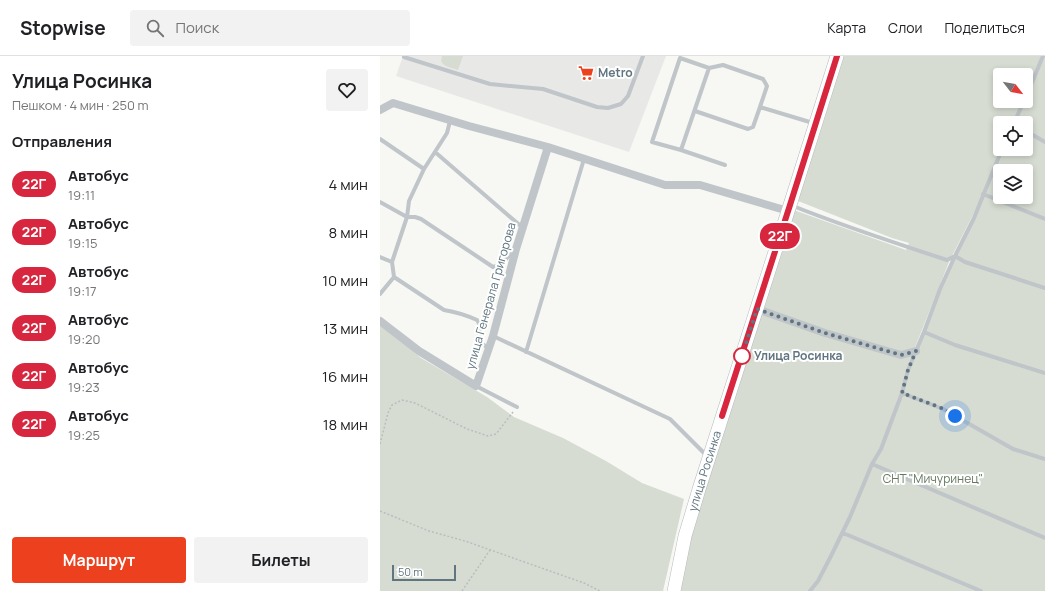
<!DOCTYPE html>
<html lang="ru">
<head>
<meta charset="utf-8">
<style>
  :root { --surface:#fff; --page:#f2f2f2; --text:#202124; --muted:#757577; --line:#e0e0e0; --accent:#ec401e }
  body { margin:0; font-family:Manrope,sans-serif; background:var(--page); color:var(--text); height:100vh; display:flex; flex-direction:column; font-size:15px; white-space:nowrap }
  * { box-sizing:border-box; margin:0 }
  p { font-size:13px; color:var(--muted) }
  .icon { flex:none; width:22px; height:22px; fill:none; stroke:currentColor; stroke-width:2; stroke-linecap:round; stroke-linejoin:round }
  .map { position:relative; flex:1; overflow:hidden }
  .sheet { display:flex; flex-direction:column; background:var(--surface); width:380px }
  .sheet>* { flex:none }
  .badge { padding:0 8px; border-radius:13px; font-size:14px; line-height:26px }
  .needle { width:26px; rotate:121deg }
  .tools { position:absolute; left:613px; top:12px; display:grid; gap:8px }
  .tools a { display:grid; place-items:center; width:40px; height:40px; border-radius:4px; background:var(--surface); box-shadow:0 2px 6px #0003; font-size:20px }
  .scale { position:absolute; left:12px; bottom:10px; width:64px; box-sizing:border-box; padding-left:4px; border:2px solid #607580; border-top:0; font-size:11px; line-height:14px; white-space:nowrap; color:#607580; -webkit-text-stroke:3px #fff; paint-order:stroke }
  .you { position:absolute; width:20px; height:20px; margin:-10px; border:3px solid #fff; border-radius:50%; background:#1a73e8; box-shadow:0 0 0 6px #1a73e833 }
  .map>.badge { position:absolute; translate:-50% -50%; box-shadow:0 0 0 2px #fff }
  h2 { padding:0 12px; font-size:15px; line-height:36px }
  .round { display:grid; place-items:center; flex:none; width:42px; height:42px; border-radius:4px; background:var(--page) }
  .overview { display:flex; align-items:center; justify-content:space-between; height:68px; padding:0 12px }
  h1 { font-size:19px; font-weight:700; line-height:30px }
  .button { display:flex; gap:8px; margin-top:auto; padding:8px 12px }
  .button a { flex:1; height:46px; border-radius:4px; background:var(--accent); color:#fff; font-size:16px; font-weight:700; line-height:46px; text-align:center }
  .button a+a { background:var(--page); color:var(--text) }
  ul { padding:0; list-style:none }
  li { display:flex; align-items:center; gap:12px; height:48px; padding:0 12px }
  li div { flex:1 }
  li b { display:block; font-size:15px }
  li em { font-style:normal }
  li .badge { min-width:44px; font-weight:700; text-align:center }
  header { display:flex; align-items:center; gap:24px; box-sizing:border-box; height:56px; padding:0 20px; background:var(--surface); border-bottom:1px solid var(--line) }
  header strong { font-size:19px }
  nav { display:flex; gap:22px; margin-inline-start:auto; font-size:14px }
  .search { width:280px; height:36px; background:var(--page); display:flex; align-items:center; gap:10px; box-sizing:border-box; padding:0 14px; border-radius:4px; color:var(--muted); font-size:15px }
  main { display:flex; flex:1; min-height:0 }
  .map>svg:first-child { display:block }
</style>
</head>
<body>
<header>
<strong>Stopwise</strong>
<div class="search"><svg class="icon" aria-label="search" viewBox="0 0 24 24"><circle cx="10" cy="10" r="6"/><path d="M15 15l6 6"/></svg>Поиск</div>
<nav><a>Карта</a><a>Слои</a><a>Поделиться</a></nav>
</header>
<main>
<section class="sheet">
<div class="overview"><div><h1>Улица Росинка</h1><p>Пешком · 4 мин · 250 m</p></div><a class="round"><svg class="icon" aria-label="heart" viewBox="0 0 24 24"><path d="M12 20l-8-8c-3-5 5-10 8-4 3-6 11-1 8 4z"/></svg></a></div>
<h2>Отправления</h2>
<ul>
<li><span class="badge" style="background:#d7263d;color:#fff">22Г</span><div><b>Автобус</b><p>19:11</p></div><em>4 мин</em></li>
<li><span class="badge" style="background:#d7263d;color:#fff">22Г</span><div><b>Автобус</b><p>19:15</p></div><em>8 мин</em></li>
<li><span class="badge" style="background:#d7263d;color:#fff">22Г</span><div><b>Автобус</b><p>19:17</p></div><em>10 мин</em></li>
<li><span class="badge" style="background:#d7263d;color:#fff">22Г</span><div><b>Автобус</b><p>19:20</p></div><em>13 мин</em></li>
<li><span class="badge" style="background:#d7263d;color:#fff">22Г</span><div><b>Автобус</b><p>19:23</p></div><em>16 мин</em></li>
<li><span class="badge" style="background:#d7263d;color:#fff">22Г</span><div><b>Автобус</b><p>19:25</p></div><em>18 мин</em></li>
</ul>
<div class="button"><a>Маршрут</a><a>Билеты</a></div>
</section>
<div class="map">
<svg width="665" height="535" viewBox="0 0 665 535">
  <rect width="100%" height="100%" fill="#f7f7f3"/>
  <path fill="#e8e8e7" d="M23 0H286L249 96 16 20Z"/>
  <path fill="#d7dcd2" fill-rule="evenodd" d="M62 0H83L78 14C72 12 64 11 61 5Z
    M458 0H665V535H297L314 455 408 152 526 194 529 187 512 182 413 143ZM620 19H646V45H620ZM620 67H646V93H620ZM620 115H646V141H620ZM601 143 560 233 526 314 569 206Z
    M0 267 41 302 107 341 134 361 183 382 226 405 262 427 304 443 283 535H0Z"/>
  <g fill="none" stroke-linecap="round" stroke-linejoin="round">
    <defs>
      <g id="primary">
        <path id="s1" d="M294 535 305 480 320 430 410 149 457 0"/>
      </g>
    </defs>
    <use href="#primary" stroke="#b5babe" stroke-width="14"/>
    <path stroke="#b9bdbf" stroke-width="1.5" stroke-dasharray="2 2" stroke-linecap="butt" d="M0 388 8 357 12 349 22 344 35 347 87 373 108 380 116 378 133 356
      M0 455 49 475 85 485 204 527 220 535
      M82 535 110 494"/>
    <path stroke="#bfc5c8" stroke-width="4" d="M25 0 24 1 110 28 163 33 217 51 228 52 241 48 248 40 263 0
      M646 41 663 0
      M315 55 368 73 373 71 380 51 433 67
      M634 67 644 45
      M646 75 665 86
      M0 83 44 113
      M301 94 272 86 300 2 329 12
      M55 96 143 172
      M345 109 301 94 329 12 343 9 383 23 387 30 380 51
      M603 138 665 163
      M0 146 27 161 29 145 44 113 67 77 70 65
      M413 150C463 170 515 187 567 204L575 200 585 206 665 232
      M0 201 12 206
      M14 221 64 254C76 256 86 259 97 264L100 269 99 285 102 288 109 292
      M0 238 14 221 12 206 27 161H35L41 163 113 211 120 209 133 196
      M544 276 575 289 665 317
      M113 280 290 363 327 400
      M146 296 204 103
      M96 330 137 351
      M522 337 563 353 633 393 665 403
      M492 408 665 482
      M463 477 601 535
      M430 535 438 525 451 500 470 461 492 408 501 393 522 337 528 314 544 276 560 233 575 200 594 162 622 93"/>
    <path stroke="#bfc5c8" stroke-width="8" d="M0 54 13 47 89 70 168 91
      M377 253 445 277 521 299 536 295
      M0 265 39 295 96 330 113 280 136 193 168 91 285 129H320L408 155"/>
    <use href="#primary" stroke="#fff" stroke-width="13"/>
  </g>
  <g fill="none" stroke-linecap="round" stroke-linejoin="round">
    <defs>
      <path id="line" d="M342 360 410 149 457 0"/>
    </defs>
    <use href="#line" stroke="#fff" stroke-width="9"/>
    <use href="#line" stroke="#d7263d" stroke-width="6"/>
    <path stroke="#607580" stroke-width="4" stroke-dasharray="0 7.2" d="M362 300 377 253 445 277 521 299 536 295 528 314 522 337 564 353 575 360"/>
  </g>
  <defs>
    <symbol id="supermarket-bare" viewBox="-9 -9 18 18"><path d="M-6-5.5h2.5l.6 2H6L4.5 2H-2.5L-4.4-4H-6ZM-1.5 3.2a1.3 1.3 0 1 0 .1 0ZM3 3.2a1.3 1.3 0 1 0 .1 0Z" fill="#ec401e" stroke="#fff" stroke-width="2.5" paint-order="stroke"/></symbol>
  </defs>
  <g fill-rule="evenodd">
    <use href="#supermarket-bare" x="195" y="6" width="22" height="22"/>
  </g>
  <circle fill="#fff" stroke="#d7263d" stroke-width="2" cx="362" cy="300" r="8"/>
  <g text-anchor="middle" stroke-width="4" stroke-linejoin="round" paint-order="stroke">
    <g font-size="12" font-weight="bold" fill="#607580" stroke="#fff" text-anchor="start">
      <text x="218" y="21">Metro</text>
    </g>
    <g font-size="12" fill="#607580" stroke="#fff">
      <text transform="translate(111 240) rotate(-74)" y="4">улица Генерала Григорова</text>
      <text dy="4" stroke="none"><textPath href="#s1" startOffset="124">улица Росинка</textPath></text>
    </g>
    <g font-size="12" font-weight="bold" fill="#607580" stroke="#fff" text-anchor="start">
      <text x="374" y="304">Улица Росинка</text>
    </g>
    <g font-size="12" fill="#66785f" stroke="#fff">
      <text x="553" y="427">СНТ "Мичуринец"</text>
    </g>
  </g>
</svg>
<div class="tools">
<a><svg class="needle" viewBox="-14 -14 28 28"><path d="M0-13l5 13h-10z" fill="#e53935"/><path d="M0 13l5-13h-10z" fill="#757577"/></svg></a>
<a><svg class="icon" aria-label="locate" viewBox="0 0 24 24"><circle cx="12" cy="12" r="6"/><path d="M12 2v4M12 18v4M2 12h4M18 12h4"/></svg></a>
<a><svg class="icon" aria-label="layers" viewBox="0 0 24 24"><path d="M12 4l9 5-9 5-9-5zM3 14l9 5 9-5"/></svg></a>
</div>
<div class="scale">50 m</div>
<div class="you" style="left:575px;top:360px"></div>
<b class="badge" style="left:400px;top:180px;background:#d7263d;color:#fff">22Г</b>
</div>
</main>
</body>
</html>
